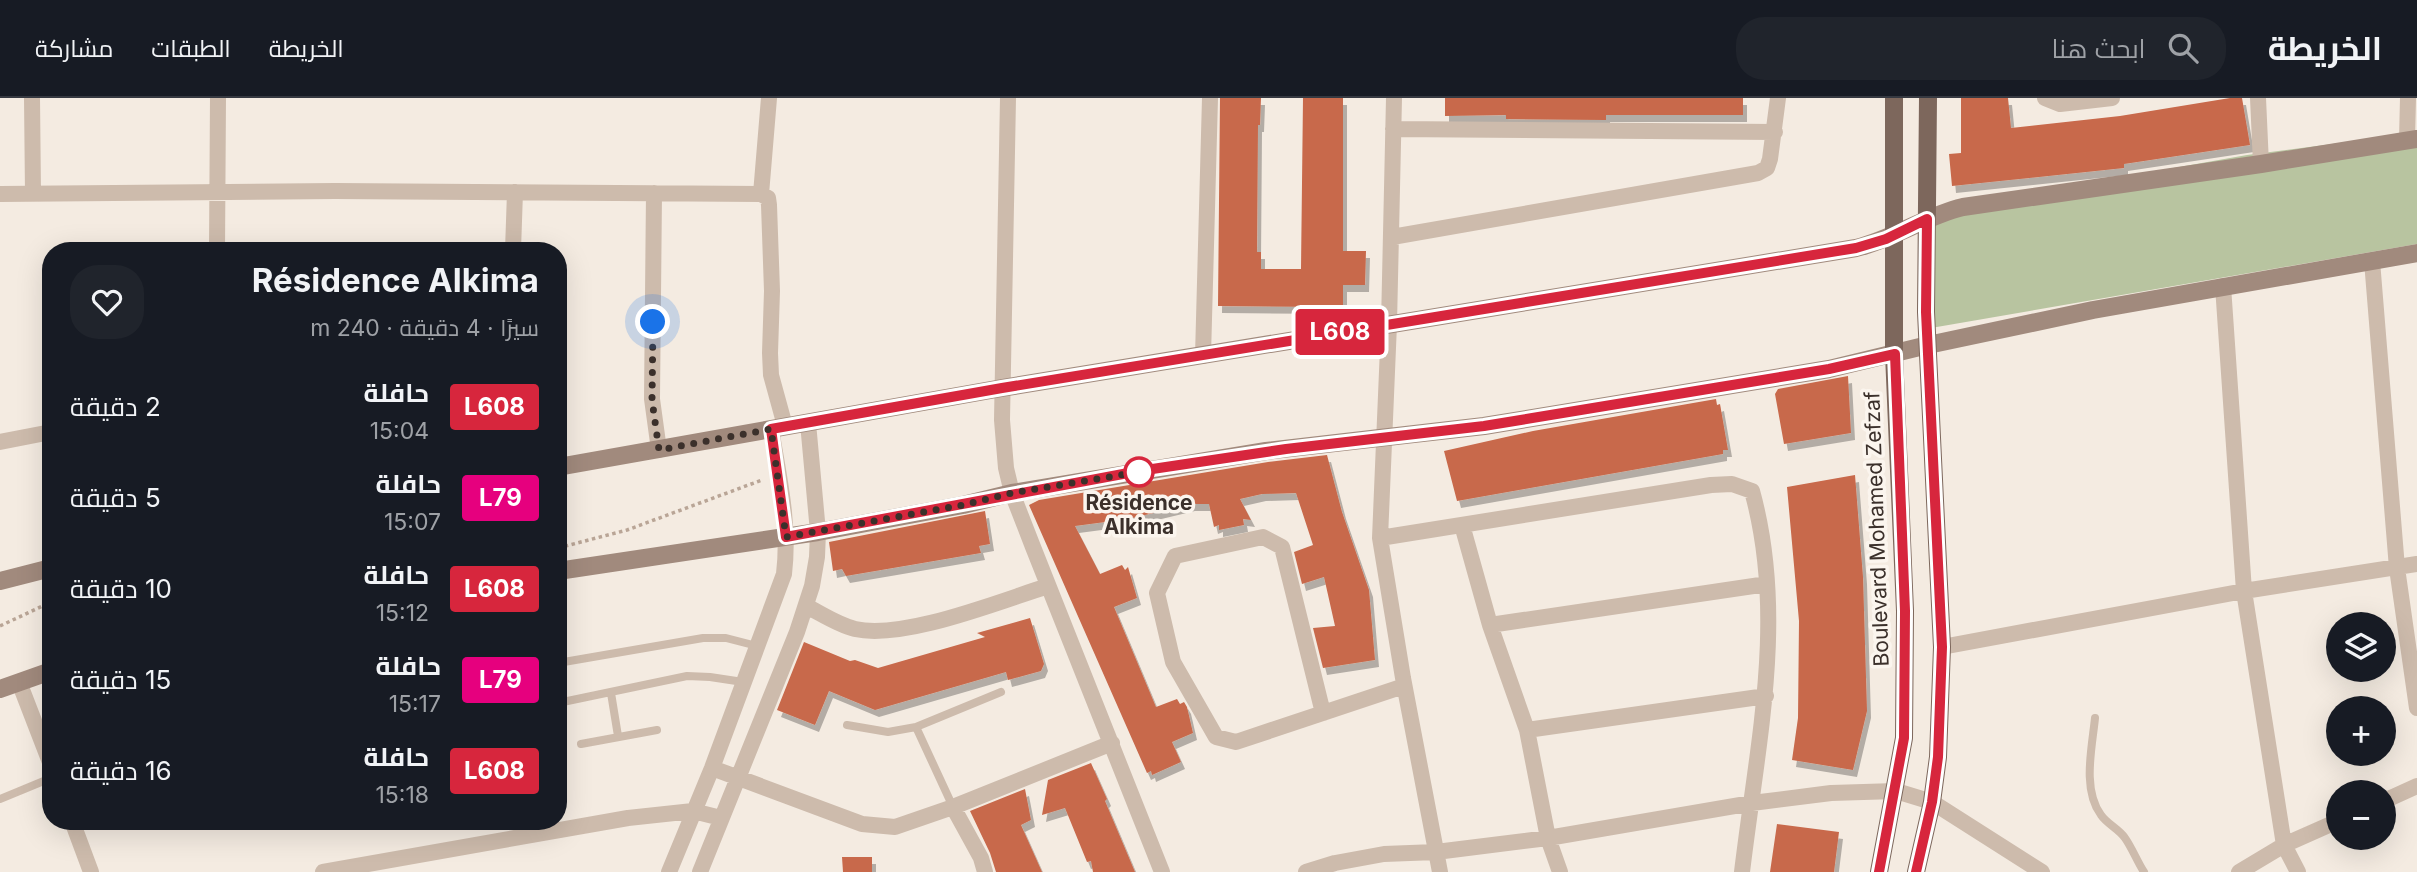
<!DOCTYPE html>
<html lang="ar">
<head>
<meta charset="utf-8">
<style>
  :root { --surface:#171b24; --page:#20242c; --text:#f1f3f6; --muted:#9ea1a6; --line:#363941 }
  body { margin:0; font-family:Inter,Cairo,sans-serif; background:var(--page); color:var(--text); direction:rtl; height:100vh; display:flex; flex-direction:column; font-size:26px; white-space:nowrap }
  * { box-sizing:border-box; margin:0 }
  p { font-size:23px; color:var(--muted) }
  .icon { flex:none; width:38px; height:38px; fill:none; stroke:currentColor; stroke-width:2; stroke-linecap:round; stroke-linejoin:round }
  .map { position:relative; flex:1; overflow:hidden; direction:ltr }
  .sheet { position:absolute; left:42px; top:144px; width:525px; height:588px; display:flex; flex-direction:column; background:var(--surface); border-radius:28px; box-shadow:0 7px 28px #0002; direction:rtl }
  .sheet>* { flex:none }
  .badge { padding:0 14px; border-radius:5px; font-size:24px; line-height:46px }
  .controls { position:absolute; left:2326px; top:514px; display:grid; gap:14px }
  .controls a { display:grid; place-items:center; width:70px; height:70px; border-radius:50%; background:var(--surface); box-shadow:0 7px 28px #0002; font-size:35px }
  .you { position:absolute; width:35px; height:35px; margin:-18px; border:5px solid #fff; border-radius:50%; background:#1a73e8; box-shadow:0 0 0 10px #1a73e833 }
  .map>.badge { position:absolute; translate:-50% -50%; box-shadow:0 0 0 4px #fff }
  .round { display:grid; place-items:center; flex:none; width:74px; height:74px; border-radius:28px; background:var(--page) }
  .head { display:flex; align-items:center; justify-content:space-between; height:119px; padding:0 28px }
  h1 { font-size:33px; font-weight:700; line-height:52px }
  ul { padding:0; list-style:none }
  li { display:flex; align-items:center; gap:21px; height:91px; padding:0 28px }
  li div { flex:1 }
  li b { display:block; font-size:26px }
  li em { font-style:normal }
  li .badge { min-width:77px; font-weight:700; text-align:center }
  header { display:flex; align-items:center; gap:42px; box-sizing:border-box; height:98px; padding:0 35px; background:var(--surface); border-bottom:2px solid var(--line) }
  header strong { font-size:33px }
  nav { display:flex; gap:38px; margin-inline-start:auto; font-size:24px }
  .search { width:490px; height:63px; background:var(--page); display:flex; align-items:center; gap:18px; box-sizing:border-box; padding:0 24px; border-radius:28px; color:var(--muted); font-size:26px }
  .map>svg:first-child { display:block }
</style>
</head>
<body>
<header>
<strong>الخريطة</strong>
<div class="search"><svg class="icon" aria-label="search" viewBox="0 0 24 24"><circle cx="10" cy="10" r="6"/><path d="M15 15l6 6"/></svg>ابحث هنا</div>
<nav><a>الخريطة</a><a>الطبقات</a><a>مشاركة</a></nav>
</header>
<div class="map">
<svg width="2417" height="774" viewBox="0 0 2417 774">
  <defs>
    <filter id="shadow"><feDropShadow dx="4" dy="7" stdDeviation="0" flood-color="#0004"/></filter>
  </defs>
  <rect width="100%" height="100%" fill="#f4ebe1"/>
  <path fill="#b8c4a0" d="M2417 35V146L1931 230V113L2247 57Z"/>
  <path fill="#c8694b" filter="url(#shadow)" d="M1220 0H1261L1260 27H1258L1257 154H1261V171H1301L1303 0H1343V153H1366L1365 187H1343V209L1218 208Z
    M1445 0H1743V17H1606V22L1506 21V17L1445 18Z
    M1961 0H2008L2011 30 2120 18 2230 0H2242L2250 47 2124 66V70L1952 88 1949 56 1961 55Z
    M1848 278 1851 335 1784 346 1775 296 1778 291Z
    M1716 301 1717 307 1720 306 1728 352H1723V356L1457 403 1444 353 1533 333Z
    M1327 357 1342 414 1369 492 1375 562 1323 570 1313 530 1335 528 1324 479 1302 486 1294 454 1313 447 1296 395 1262 396 1240 401 1251 422 1243 421 1244 427 1219 432V427L1214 429 1209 406H1191L1128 421 1075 428 1100 476 1122 467 1125 472 1128 469 1137 500 1114 509 1156 609 1177 601 1180 606 1184 604 1187 609 1193 635 1172 644 1181 664 1152 677 1151 673 1147 675 1029 407 1039 402 1268 364Z
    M1855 377 1863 479 1867 613 1853 672 1792 662 1798 620 1799 523 1787 389Z
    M985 413 990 446 979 448 981 455 846 478 842 471 833 473 829 444Z
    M1030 520 1044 566 1041 573 1008 582 1006 574 875 612 829 593 815 627 777 612 804 544 850 563 855 562 878 570 985 539 977 535Z
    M1091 665 1107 701 1105 703 1135 774H1093L1091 763 1087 764 1065 710 1042 717 1048 682Z
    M1025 691 1031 722 1021 727 1042 774H996L990 755 970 713Z
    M1777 726 1839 734 1834 774H1770Z
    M842 759H872V774H843Z"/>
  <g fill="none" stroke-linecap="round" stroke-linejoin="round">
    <path stroke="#b9a596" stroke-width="3.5" stroke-dasharray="3.5 3.5" stroke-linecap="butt" d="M558 450 627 432 762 382
      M0 528 51 504"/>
    <path stroke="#cdbbac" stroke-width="8" d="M558 565 703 540H726L757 548
      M611 595 618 638
      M558 605 687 578 710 579 743 584
      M2095 620C2092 650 2082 691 2101 717 2107 726 2119 731 2125 740 2132 750 2137 763 2144 774
      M847 627 888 634 916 629 1001 594
      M916 629 953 709
      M581 646 657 632
      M0 701 51 680"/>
    <path stroke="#cdbbac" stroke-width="16" d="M32 0 33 96
      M1008 0 1002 322 1006 370 1012 395 1033 449 1162 774
      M1394 0 1389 226 1380 440 1403 580 1440 774
      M2045 0 2060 6 2112 0
      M2258 0 2261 66
      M1393 31 1775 34
      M2407 42 2408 0
      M654 95 652 301 659 352
      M0 96 335 93 761 96 768 100 769 107 772 193 770 255 771 277 785 328
      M761 96 769 0
      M1392 139 1758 75 1767 70 1770 61 1778 0
      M217 152 218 0
      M513 152 515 94
      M2372 163 2397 470 2417 610
      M2223 188 2244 493 2284 747 2298 774
      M1203 258 1210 0
      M0 344 51 334
      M1462 427 1490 527 1527 632 1548 740 1560 774
      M1380 440 1711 387 1732 386 1752 393C1787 519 1757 647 1742 774
      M806 508C822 516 838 527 855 531 904 542 1000 503 1048 488
      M1490 527 1767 486
      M1942 549 2244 493 2417 466
      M19 584 51 667
      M1323 615 1282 449 1263 439 1175 458 1157 495 1173 564 1216 639 1236 644 1404 588
      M1527 632 1766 598
      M712 670 862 726 895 729 953 709 1112 645
      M2384 703 2417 688
      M953 709 981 760 985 774
      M72 723 91 774
      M323 774 628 720 693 713 721 720
      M669 774 712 670 784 476C790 427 779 379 771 331
      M700 774 797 534 812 488 817 459 818 434 808 325
      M1306 774 1335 765 1384 756 1436 754 1548 740 1752 705 1831 695 1896 693 1932 704 2042 774
      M2239 774 2284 747 2338 723"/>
    <path stroke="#a18a7d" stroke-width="18" d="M558 369 1002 290 1856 150C1894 141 1925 118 1963 109L2261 66 2417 41
      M558 473 818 434 963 407 1012 395 1266 353 1484 328 1829 271 1928 247 2093 212 2417 155
      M0 483 51 470
      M0 591 51 573"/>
    <path stroke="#7d675c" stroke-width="18" d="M1879 774 1904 640 1905 513 1894 256V0
      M1916 774 1932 704 1938 659 1942 549 1926 214 1928 0"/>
  </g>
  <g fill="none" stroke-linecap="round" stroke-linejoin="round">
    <defs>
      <path id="line" d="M1879 774 1904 640 1905 513 1895 256 1829 271 1484 328 1286 351 1139 373 786 439 771 331 1002 290 1856 150 1886 141 1927 121 1926 214 1942 549 1938 659 1932 704 1916 774"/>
    </defs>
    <use href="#line" stroke="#fff" stroke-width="16"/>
    <use href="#line" stroke="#d7263d" stroke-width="10"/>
    <path stroke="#3b302b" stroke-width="7" stroke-dasharray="0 12.6" d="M653 224 652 302 659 352 771 331 786 439 963 407 1012 395 1139 374"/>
  </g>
  <circle fill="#fff" stroke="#d7263d" stroke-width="3.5" cx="1139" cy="374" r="14"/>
  <g text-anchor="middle" stroke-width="7" stroke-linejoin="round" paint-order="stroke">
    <g font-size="21" font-weight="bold" fill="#3b302b" stroke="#fbf5ee">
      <text x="1139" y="412">Résidence<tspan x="1139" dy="24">Alkima</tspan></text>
    </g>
    <g font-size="21" fill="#3b302b" stroke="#fbf5ee">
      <text transform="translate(1877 431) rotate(-92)" y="7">Boulevard Mohamed Zefzaf</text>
    </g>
  </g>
</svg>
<div class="controls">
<a><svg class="icon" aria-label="layers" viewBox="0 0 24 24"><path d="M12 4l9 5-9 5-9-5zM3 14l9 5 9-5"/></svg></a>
<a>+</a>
<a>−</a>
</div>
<div class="you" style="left:653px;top:224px"></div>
<b class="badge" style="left:1340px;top:234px;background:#d7263d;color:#fff">L608</b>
<section class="sheet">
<div class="head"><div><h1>Résidence Alkima</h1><p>سيرًا · 4 دقيقة · 240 m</p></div><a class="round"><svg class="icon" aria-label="heart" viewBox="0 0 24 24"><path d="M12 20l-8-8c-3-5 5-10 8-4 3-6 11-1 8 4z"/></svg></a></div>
<ul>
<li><span class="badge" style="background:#d7263d;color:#fff">L608</span><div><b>حافلة</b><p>15:04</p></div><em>2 دقيقة</em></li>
<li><span class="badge" style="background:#e6007e;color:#fff">L79</span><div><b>حافلة</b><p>15:07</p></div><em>5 دقيقة</em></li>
<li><span class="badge" style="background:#d7263d;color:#fff">L608</span><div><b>حافلة</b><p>15:12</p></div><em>10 دقيقة</em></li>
<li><span class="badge" style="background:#e6007e;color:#fff">L79</span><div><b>حافلة</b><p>15:17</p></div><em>15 دقيقة</em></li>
<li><span class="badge" style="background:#d7263d;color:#fff">L608</span><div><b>حافلة</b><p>15:18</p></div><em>16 دقيقة</em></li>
</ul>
</section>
</div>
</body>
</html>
